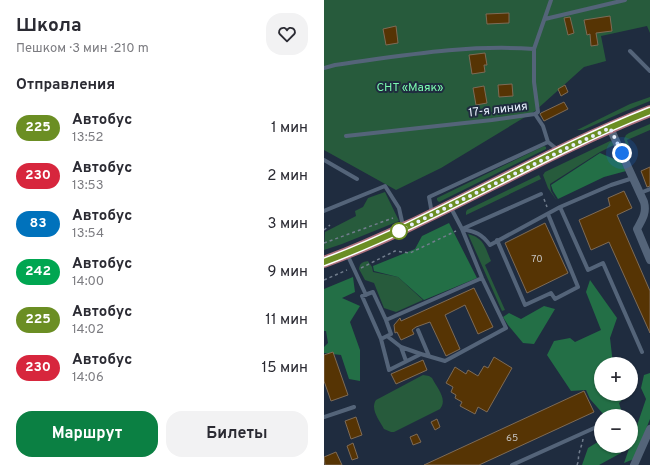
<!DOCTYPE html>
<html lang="ru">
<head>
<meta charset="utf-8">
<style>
  :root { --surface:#fff; --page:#f2f2f3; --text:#2b2b33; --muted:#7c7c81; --accent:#0b8043 }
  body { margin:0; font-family:Overpass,sans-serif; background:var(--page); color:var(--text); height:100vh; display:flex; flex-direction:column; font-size:15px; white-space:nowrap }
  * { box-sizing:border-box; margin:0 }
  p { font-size:13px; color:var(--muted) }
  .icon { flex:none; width:22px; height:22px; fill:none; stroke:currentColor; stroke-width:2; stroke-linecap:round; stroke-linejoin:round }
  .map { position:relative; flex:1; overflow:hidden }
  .details { display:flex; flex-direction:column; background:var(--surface); width:324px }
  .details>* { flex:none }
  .badge { padding:0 8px; border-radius:13px; font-size:14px; line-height:26px }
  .tools { position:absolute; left:270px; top:357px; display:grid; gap:8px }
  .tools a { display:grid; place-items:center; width:44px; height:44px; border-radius:50%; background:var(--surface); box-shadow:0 1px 3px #0004; font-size:20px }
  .you { position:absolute; width:20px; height:20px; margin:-10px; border:3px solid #fff; border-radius:50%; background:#1a73e8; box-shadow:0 0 0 6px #1a73e833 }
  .map>.badge { position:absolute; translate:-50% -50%; box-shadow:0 0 0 2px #fff }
  h2 { padding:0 16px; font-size:15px; line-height:36px }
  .round { display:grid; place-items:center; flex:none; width:42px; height:42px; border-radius:16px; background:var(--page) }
  .overview { display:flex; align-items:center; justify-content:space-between; height:68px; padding:0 16px }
  h1 { font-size:19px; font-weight:700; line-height:30px }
  .button { display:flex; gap:8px; margin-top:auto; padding:8px 16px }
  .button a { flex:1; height:46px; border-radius:16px; background:var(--accent); color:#fff; font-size:16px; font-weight:700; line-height:46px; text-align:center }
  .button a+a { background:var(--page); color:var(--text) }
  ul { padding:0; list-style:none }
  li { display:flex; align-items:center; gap:12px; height:48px; padding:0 16px }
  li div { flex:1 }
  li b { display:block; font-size:15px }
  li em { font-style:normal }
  li .badge { min-width:44px; font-weight:700; text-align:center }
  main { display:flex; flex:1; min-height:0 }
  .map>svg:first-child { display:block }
</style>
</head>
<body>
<main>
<section class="details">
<div class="overview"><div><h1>Школа</h1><p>Пешком · 3 мин · 210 m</p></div><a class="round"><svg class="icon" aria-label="heart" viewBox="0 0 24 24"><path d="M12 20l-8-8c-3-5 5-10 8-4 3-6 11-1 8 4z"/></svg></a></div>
<h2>Отправления</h2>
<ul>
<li><span class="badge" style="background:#6b8e23;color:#fff">225</span><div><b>Автобус</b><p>13:52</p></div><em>1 мин</em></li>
<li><span class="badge" style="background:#d7263d;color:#fff">230</span><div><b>Автобус</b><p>13:53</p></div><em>2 мин</em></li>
<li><span class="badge" style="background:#0072bc;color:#fff">83</span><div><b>Автобус</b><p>13:54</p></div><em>3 мин</em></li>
<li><span class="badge" style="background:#00a651;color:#fff">242</span><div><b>Автобус</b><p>14:00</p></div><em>9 мин</em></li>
<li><span class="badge" style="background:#6b8e23;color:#fff">225</span><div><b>Автобус</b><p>14:02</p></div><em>11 мин</em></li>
<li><span class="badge" style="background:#d7263d;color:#fff">230</span><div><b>Автобус</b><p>14:06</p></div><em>15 мин</em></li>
</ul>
<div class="button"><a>Маршрут</a><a>Билеты</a></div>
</section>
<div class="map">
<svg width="326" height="465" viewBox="0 0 326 465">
  <rect width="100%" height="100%" fill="#1f2c3f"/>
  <path fill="#275b3c" d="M0 0H326V33L323 26 277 36 282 61 260 67 211 111 117 168 72 190 0 150Z
    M326 97V101L299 112 259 130H253L306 104Z
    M326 124V130L303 140 305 145 303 147 300 139 302 135 305 133Z
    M286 141 289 142 290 145 276 152 226 184 227 191 233 201 224 188 219 175 221 172Z
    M220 146 222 147V149L115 202 113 200V198Z
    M215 175 217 179 142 215V212L143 210Z
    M61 192 75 221 18 244 0 250 1 232 32 216 31 211 39 207 44 198Z
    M144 234C160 238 161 247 167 261L161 265 181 310 178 311Z
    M44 261 48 267 49 272 74 277 99 300 72 312 60 308 50 283 41 280 35 269C36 263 38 262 44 261Z
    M99 375 105 376 108 378C113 388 124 399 116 409L70 432H67L60 429C55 420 46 409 52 400Z"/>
  <path fill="#236f46" d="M276 153 297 162 302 171 280 177 234 199 229 191 227 185Z
    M125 223 153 278 100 300 74 277 50 271 49 266 91 249 98 236Z
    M29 277 31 292 18 298 36 306 26 322 36 350V381L25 379 17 355 0 353V347L4 343 2 331H0V289Z
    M266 280 293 318 286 338 289 364H277V394H304L295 403 299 416H281L266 399 262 390 247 391 223 355 230 341 246 338 251 342 277 330 262 292Z
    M220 306 231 309 210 344 199 343 184 325 179 317 185 313 197 319Z
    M326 373V419L310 459 300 463 306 446H307V443L322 399 317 388 320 375Z
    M277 440V446H299L297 453 275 465H258L264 448Z"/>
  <path fill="#563404" stroke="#7e6b56" d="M185 13V23L163 24 162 14Z
    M286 16 288 31 272 33 274 45 267 46 266 34 263 35 260 20Z
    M246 17 250 33 244 35 240 18Z
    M72 26 74 43 62 45 59 29Z
    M161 53 163 65H160L161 72 148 74 145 55Z
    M188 84 189 96 175 97 174 85Z
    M241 85 244 92 237 96 234 89Z
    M160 86 163 103 152 105 149 88Z
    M240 102 244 109 220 121 216 114 217 113Z
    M326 167V186L323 187 317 171Z
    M300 191 308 208 293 215 326 291V333L285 242 267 250 255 220 286 206 284 198Z
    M221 223 244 273 203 293 181 243Z
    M150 288 169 327 154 334 141 305 121 315 136 349 122 356 106 322 92 327 88 330 90 334 77 340 73 332 71 333 70 325 76 318 77 321Z
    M9 352 24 395 7 401 0 381V355Z
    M170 357 188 368 163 412 154 407 151 414 136 406 138 402 131 398 132 395 127 392 129 387 122 383 131 367 142 374 144 370 154 376 160 366 164 368Z
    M99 360 103 370 72 384 67 374Z
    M260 391 270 412 155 465H100Z
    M32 417 38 435 27 439 21 421Z
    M113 419 116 427 111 430 107 422Z
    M93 434 97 442 89 445 86 437Z
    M29 443 34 458 28 460 23 446Z
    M12 452 18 465H1L0 457Z"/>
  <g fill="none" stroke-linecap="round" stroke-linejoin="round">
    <path stroke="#717d8d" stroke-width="1.5" stroke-dasharray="3 3" stroke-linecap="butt" d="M220 199 223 207
      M0 230 6 225
      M0 243 69 218
      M37 268 71 251 86 253 132 231
      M0 280 23 270
      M253 465C255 461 254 458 255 454 256 449 258 445 259 439"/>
    <path stroke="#546479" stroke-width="4" d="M221 19 301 0
      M306 51 326 71
      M0 68 11 65C77 56 143 44 210 49
      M211 114 219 126 224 142 234 150
      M22 136 168 120 211 114 214 112 210 82V49L227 0
      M0 160 33 179
      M316 193 326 189
      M236 207 287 185 309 178
      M127 208 138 229 158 278 182 328 121 361 97 354 65 370 57 339 38 296 49 292 62 320 158 278
      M0 211 61 186 75 208 79 226
      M108 214 105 197 224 142
      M138 229C152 232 157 233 166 245L236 207 264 270 279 263 318 352
      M138 229 217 194
      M173 240 201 305 227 293 231 299 254 287 224 214
      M23 254 42 295
      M94 330 105 356
      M63 336 77 347
      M57 339 67 334 62 320
      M82 361 77 347 97 354
      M0 417 30 407
      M188 465 277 425"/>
    <path stroke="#546479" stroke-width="8" d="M286 128 320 202C323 213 318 220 313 229L326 260
      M310 465 326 429"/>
    <path stroke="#ae727e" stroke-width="12" d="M0 262C112 220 214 155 326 111"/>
  </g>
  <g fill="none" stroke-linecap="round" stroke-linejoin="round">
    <defs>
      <path id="line" d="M0 262C112 220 214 155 326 111"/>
    </defs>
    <use href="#line" stroke="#fff" stroke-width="9"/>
    <use href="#line" stroke="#6b8e23" stroke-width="6"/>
    <path stroke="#e8f1fe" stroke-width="4" stroke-dasharray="0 7.2" d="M75 231 243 148 286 128 298 153"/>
  </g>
  <circle fill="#fff" stroke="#6b8e23" stroke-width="2" cx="75" cy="231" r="8"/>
  <g text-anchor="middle" stroke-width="4" stroke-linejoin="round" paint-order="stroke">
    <g font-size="10" fill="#c4c2c0">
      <text x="213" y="262">70</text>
      <text x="188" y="441">65</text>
    </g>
    <g font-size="12" fill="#7bfaaf" stroke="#1f2c3f">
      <text x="86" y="91">СНТ «Маяк»</text>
    </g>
    <g font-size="12" fill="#e8f1fe" stroke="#1f2c3f">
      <text transform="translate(174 109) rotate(-7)" y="4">17-я линия</text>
    </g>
  </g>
</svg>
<div class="tools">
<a>+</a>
<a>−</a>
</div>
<div class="you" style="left:298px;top:153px"></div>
</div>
</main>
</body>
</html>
